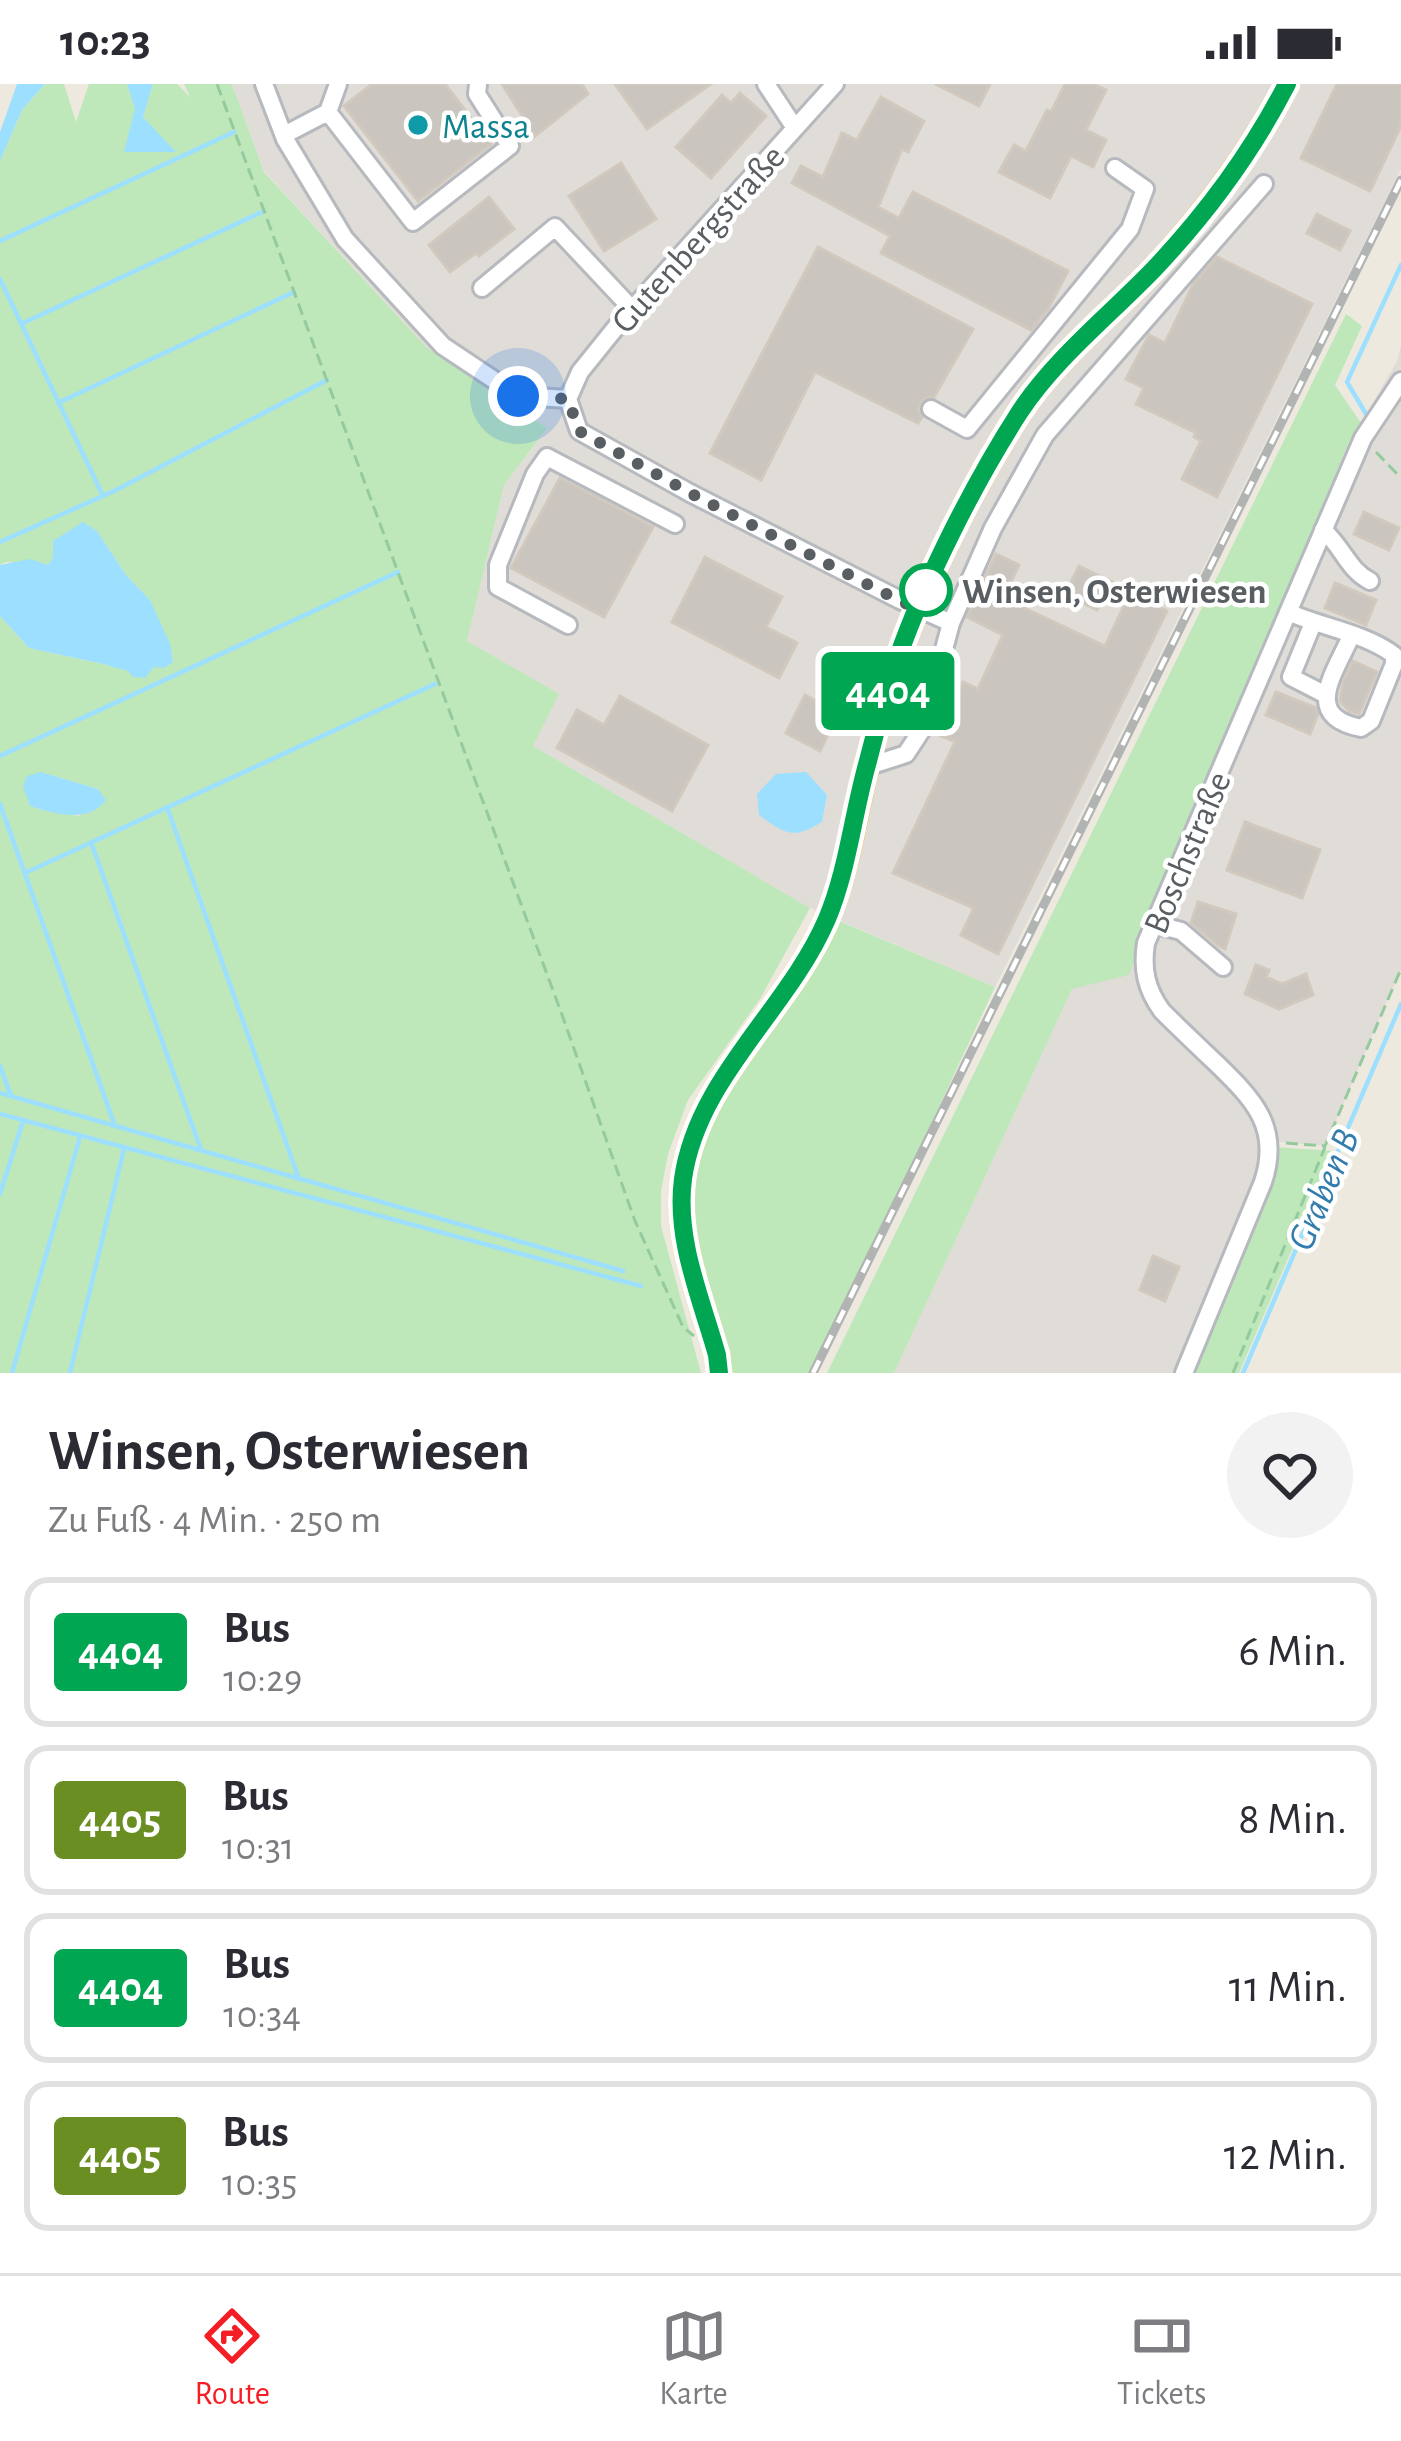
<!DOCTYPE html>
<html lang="de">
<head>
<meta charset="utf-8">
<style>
  :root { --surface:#fff; --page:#f2f2f3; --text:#2b2b33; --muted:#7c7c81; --line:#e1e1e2; --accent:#f41e24 }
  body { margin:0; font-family:"Alegreya Sans",sans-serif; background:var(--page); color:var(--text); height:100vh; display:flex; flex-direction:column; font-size:45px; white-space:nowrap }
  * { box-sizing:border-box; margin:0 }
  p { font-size:39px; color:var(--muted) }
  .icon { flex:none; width:66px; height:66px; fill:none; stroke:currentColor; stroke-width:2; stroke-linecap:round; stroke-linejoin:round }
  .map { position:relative; height:1289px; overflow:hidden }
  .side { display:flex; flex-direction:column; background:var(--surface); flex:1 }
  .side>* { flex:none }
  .badge { padding:0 24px; border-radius:9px; font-size:42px; line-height:78px }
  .you { position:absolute; width:60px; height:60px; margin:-30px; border:9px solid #fff; border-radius:50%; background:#1a73e8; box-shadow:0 0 0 18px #1a73e833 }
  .map>.badge { position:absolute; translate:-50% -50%; box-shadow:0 0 0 6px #fff }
  .round { display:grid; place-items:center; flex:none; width:126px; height:126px; border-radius:63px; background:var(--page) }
  .headline { display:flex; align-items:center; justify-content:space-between; height:204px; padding:0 48px }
  h1 { font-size:57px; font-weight:700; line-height:90px }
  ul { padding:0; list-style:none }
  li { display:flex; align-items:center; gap:36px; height:150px; margin:0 24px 18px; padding:0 24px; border:6px solid var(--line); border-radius:24px }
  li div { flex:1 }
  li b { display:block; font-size:45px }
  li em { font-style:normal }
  li .badge { min-width:132px; font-weight:700; text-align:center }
  .status { display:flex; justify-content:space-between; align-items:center; height:84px; padding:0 60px; background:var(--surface); direction:ltr }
  .status svg { height:33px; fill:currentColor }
  .tabs { display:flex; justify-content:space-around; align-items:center; height:168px; border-top:3px solid var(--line); background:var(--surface); font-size:33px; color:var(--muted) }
  .tabs a { display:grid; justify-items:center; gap:6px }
  .tabs .on { color:var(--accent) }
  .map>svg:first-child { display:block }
</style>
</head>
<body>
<div class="status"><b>10:23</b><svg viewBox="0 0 49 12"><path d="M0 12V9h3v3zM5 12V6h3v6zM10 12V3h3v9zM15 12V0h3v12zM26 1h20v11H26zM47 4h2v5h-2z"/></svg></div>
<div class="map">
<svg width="1401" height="1289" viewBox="0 0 1401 1289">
  <rect width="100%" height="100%" fill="#ede9df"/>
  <path fill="#e0dcd7" d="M232 0H1401V85L995 903 810 824 533 662 558 610 467 557 504 401 547 344 426 263 264 87Z
    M1401 262V885L1325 1062 1269 1057V1072L1184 1289H894L1072 905 1345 367 1397 277Z"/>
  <path fill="#bee7ba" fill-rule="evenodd" d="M45 0H64L76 38 89 0H127L135 24 174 68 143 33 153 0H177L190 13 184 0H232L264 88 426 263 547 344 504 401 467 557 559 610 533 662 810 824 760 915 688 1016 668 1070 661 1107V1142L701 1289H0V532L29 564 148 590 154 582 150 516 126 491 97 447 53 474 48 481 6 478 0 481V77L22 26ZM41 688 98 705 79 732 38 725Z
    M1346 230 1362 242 1335 301 1361 339 1345 367 1129 891 1072 905 894 1289H827Z
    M834 835 995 903 814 1289H725L691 1163 689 1099 709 1033Z
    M1274 1063 1334 1067 1239 1289H1193Z"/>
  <path fill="#9ddfff" d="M17 0H45L22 26 0 77V48Z
    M127 0H153L143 33 176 68H124L135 25Z
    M83 438 97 447 126 491 150 516 170 560 173 578 164 584 154 583 145 594 133 593 128 587 103 580 29 564 0 532V481L30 475 48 481 53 474V457Z
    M41 688 98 705 106 716C88 740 55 730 30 722L23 702 27 692Z
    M806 688 827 711 822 738C793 756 785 750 759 731L757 710 776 690Z"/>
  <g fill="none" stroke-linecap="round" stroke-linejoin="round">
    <path stroke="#9ddfff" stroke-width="4.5" d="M0 157 234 48
      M0 195 103 412
      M21 240 264 127
      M58 319 294 208
      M1366 330 1347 298 1401 181
      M0 458 114 407 327 296
      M0 672 398 488
      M0 720 115 1042
      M167 723 299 1095
      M91 758 201 1066
      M25 789 435 600
      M0 982 11 1012
      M0 1009 623 1187
      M0 1030 641 1202
      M0 1110 23 1037
      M12 1289 80 1053
      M70 1289 124 1065
      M1243 1289 1401 920"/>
  </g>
  <path fill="#cac5bf" stroke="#d2c9be" stroke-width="3" d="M372 0H445L491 60 418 117 344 22Z
    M502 0H582L588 10 535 52Z
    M615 0H711L647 45Z
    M935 0H990L979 22Z
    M1065 0H1093L1106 6 1086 46 1106 56 1093 83 1071 72 1050 114 999 88 1014 61 1026 67 1047 26 1051 28Z
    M1337 0H1401V42L1370 107 1301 74Z
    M740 9 766 32 711 94 676 63 722 11 731 19Z
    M881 13 924 37 908 68 902 65 878 123 899 134 913 108 1068 187 1048 225 1031 246 881 169 890 152 792 99 801 82 823 93 842 49 857 56Z
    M621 79 656 135 604 167 569 112Z
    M489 113 514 145 479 172 476 169 450 188 429 161Z
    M1317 130 1350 147 1340 166 1307 149Z
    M818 163 973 245 934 313 926 314 921 318 918 326 922 333 918 339 815 288 761 396 710 369Z
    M1217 173 1312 220 1217 413 1182 395 1201 357 1194 353 1196 349 1136 320 1144 304 1126 295 1149 251 1165 259 1194 199Z
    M560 394 653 443 604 533 511 484Z
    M1364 428 1399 444 1389 466 1354 450Z
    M996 470 1019 481 1003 514 1105 562 1130 509 1167 527 998 870 961 851 974 824 893 789 955 658 939 651 963 598 978 605 1003 551 967 533Z
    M705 473 782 513 766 543 797 559 779 594 672 538Z
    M1079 482 1112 498 1097 526 1065 510Z
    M1335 499 1376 516 1366 541 1325 524Z
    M1353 577 1377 588 1359 630 1349 627 1340 617 1343 599Z
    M1276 608 1316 624 1318 630 1310 650 1266 631Z
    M805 611 839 628 820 667 786 649Z
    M620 612 708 661 672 727 557 664 577 626 604 641Z
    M1245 738 1320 766 1302 814 1227 786Z
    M1198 818 1236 830 1225 865 1219 862 1191 839Z
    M1256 881 1269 886 1266 893 1282 900 1306 890 1313 911 1279 925 1245 910Z
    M1153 1172 1179 1183 1165 1217 1140 1206Z"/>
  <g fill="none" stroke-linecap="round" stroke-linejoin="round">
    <defs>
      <path id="minor" d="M264 0 285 55 345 155 443 262 518 312 568 315 579 347 690 409 900 516 951 539 993 444 1045 351 1264 100
        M766 0 795 44
        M328 28 413 138 510 62 477 10 478 0
        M284 51 328 28 338 0
        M482 204 555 143 632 225
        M568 315 580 288 617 242 835 0
        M931 325 967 345 1130 145 1145 105 1115 84
        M1323 446C1343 463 1348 486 1370 497
        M1288 528C1321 543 1365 549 1394 571V580L1371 637 1361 644C1301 632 1335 589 1351 552
        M1313 539 1291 593 1326 611
        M568 541 498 503V481L535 390 547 373 675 440
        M866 683 906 670 923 644 951 539
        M1154 840 1181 847 1223 883
        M1184 1289 1263 1098C1281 1044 1254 1016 1218 981 1199 963 1180 945 1162 927 1146 905 1142 885 1146 859L1363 354 1401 297"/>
      <path id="major" d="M719 1289 717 1271C701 1214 675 1155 683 1095 697 994 788 926 827 835 848 785 854 729 868 677 877 642 886 606 898 573 927 492 973 401 1019 329 1055 274 1110 231 1155 184 1206 129 1253 66 1287 0"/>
    </defs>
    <use href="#minor" stroke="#b6b9be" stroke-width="22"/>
    <use href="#major" stroke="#fab74b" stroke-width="27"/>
    <path stroke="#94cb9e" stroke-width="3" stroke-dasharray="12 6" stroke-linecap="butt" d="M217 0 561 928 635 1137 683 1243 694 1252
      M1376 368 1401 394
      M1286 1059 1325 1062 1401 885
      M1233 1289 1325 1063"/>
    <use href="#minor" stroke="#fff" stroke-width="16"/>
    <use href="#major" stroke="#ffe6a2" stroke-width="21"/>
    <defs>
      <path id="rail" d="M813 1289 1401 96"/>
    </defs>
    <use href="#rail" stroke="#b2b3b3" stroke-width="9"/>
    <use href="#rail" stroke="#fff" stroke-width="4.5" stroke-dasharray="14" stroke-linecap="butt"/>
  </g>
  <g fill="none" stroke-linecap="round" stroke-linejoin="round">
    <defs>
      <path id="line" d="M719 1289 717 1271C701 1214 675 1155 683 1095 697 994 788 926 827 835 848 785 853 729 868 677 877 642 886 606 898 573 926 494 974 399 1019 329 1055 274 1110 231 1155 184 1206 130 1253 66 1287 0"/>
    </defs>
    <use href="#line" stroke="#fff" stroke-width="27"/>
    <use href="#line" stroke="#00a651" stroke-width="18"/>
    <path stroke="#595e62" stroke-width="12" stroke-dasharray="0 21.6" d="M518 312 568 315 579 347 690 409 900 517 917 524 926 506"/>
  </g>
  <circle fill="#0f9aa8" stroke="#fff" stroke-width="4.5" cx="418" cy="41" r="12"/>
  <circle fill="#fff" stroke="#00a651" stroke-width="6" cx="926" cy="506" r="24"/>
  <g text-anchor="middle" stroke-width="9" stroke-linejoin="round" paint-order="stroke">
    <g font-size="36" fill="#0d838f" stroke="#fff" text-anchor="start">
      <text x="442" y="54">Massa</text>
    </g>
    <g font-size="36" fill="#595e62" stroke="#fff">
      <text transform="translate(697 154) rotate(-48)" y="13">Gutenbergstraße</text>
      <text transform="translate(1186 768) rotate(-67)" y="13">Boschstraße</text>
    </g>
    <g font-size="36" font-weight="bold" fill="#595e62" stroke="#fff" text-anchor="start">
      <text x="962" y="519">Winsen, Osterwiesen</text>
    </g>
    <g font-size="39" font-style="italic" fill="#337cae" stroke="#fff">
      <text transform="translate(1322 1105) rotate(-67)" y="14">Graben B</text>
    </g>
  </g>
</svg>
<div class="you" style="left:518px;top:312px"></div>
<b class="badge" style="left:888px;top:607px;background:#00a651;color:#fff">4404</b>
</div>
<section class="side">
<div class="headline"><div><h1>Winsen, Osterwiesen</h1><p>Zu Fuß · 4 Min. · 250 m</p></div><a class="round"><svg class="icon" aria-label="heart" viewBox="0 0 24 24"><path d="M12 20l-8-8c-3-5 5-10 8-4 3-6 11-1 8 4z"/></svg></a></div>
<ul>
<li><span class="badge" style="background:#00a651;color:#fff">4404</span><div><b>Bus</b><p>10:29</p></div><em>6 Min.</em></li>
<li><span class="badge" style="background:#6b8e23;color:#fff">4405</span><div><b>Bus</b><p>10:31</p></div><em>8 Min.</em></li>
<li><span class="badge" style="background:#00a651;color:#fff">4404</span><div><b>Bus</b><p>10:34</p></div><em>11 Min.</em></li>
<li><span class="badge" style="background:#6b8e23;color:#fff">4405</span><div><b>Bus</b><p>10:35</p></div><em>12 Min.</em></li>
</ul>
</section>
<nav class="tabs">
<a class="on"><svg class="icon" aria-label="directions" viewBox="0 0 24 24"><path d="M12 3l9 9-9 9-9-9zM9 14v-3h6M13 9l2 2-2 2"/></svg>Route</a>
<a><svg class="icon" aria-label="map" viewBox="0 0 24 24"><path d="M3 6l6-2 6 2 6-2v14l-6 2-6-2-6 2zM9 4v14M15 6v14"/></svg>Karte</a>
<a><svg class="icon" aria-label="tickets" viewBox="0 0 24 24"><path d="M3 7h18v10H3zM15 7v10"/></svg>Tickets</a>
</nav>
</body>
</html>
